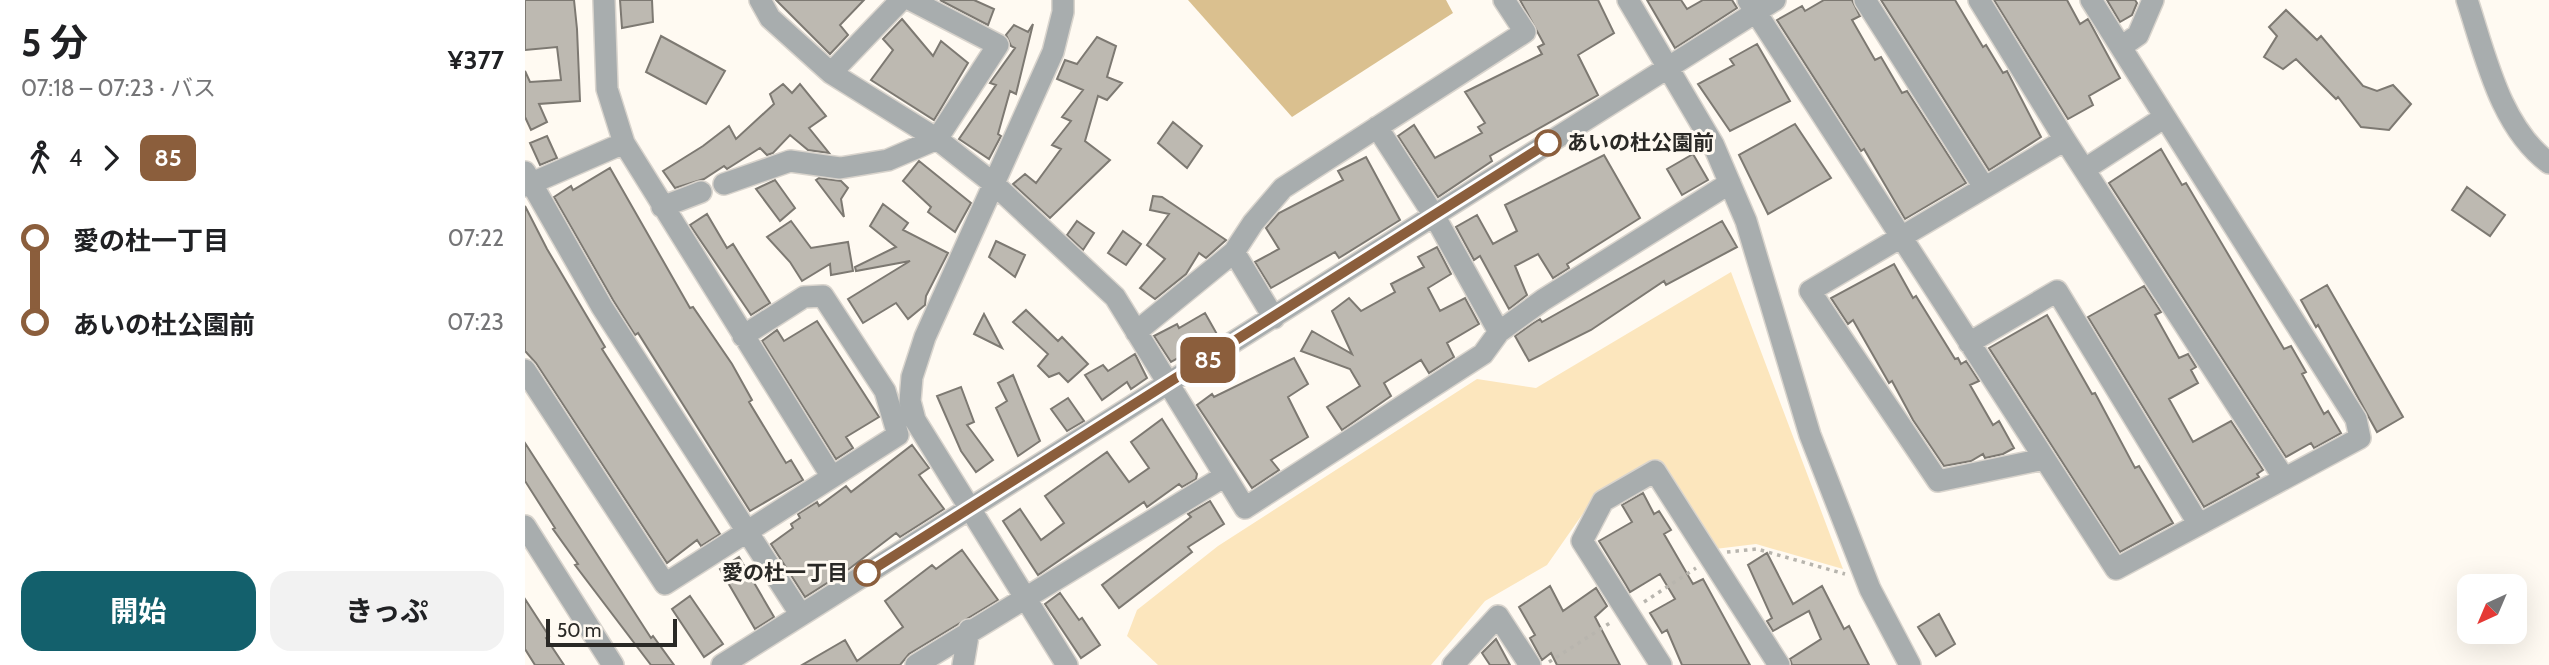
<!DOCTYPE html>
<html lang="ja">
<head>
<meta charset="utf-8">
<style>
  :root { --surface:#fff; --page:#f2f2f2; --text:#202124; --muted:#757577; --accent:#13606c }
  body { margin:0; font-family:Cabin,"Noto Sans JP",sans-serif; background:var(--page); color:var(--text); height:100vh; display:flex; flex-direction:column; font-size:26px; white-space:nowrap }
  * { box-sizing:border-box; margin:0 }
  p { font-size:23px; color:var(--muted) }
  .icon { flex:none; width:38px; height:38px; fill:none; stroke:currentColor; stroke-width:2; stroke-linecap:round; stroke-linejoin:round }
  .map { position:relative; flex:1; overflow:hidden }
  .sheet { display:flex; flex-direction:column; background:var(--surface); width:525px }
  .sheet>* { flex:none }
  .badge { padding:0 14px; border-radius:10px; font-size:24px; line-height:46px }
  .needle { width:46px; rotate:224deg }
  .tools { position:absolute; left:1932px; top:574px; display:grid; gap:14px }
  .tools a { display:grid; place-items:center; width:70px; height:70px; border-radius:14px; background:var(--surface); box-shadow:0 7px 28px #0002; font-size:35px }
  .scale { position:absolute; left:21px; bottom:18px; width:131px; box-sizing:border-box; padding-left:7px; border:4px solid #2a2926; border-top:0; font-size:19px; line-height:24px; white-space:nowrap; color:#2a2926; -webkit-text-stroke:5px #fffaf2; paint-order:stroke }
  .map>.badge { position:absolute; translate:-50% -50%; box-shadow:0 0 0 4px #fff }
  .legs { display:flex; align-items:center; gap:10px; height:77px; padding:0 21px; font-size:23px }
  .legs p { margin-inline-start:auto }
  .overview { display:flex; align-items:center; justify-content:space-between; height:119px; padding:0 21px }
  h1 { font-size:38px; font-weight:700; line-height:52px }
  .primary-button { display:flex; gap:14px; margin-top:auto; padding:14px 21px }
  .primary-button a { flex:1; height:80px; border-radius:21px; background:var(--accent); color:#fff; font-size:28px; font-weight:700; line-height:80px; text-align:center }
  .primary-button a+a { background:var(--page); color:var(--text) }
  ul { padding:0 21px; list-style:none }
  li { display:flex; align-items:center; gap:24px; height:84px; font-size:26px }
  li i { display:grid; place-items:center; width:10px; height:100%; margin:0 9px; background:currentColor }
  li i::after { content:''; width:18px; height:18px; margin:-9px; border:5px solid; border-radius:50%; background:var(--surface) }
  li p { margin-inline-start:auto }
  li:first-child i { background:linear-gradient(#0000 50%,currentColor 0) }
  li:last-child i { background:linear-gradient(currentColor 50%,#0000 0) }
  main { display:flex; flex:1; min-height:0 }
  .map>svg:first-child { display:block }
</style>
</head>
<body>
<main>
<section class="sheet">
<div class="overview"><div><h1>5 分</h1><p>07:18 – 07:23 · バス</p></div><b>¥377</b></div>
<div class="legs"><svg class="icon" aria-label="walk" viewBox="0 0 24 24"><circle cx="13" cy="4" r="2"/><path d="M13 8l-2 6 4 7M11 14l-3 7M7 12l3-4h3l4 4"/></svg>4<svg class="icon" aria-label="forward" viewBox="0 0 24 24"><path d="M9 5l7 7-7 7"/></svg><b class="badge" style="background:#8b5e3c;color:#fff">85</b></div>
<ul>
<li><i style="color:#8b5e3c"></i><b>愛の杜一丁目</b><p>07:22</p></li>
<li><i style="color:#8b5e3c"></i><b>あいの杜公園前</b><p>07:23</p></li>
</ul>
<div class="primary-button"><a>開始</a><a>きっぷ</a></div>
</section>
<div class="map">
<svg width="2024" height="665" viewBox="0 0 2024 665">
  <rect width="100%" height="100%" fill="#fffaf2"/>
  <path fill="#fce6bd" d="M1206 272 1318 569 1231 544 1190 549 1132 460 1073 492 1022 565 960 601 906 665H633L602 636 612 610 693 546 952 379 1011 388Z"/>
  <path fill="#dac08f" d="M663 0H921L928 13 767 117Z"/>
  <path fill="#bdb9b1" stroke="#7d7972" stroke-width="2" d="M0 0H49L52 29 55 101 14 104 22 122 6 130 0 117V71L5 82 36 80 32 47 0 50Z
    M95 0H127L128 22 97 28Z
    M251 0H339L315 25 323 35 305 54Z
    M415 0H449L469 9 463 25Z
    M995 0H1073L1089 33 1053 55 1073 95 965 156 967 161 913 197 873 136 889 125 910 158 957 133 953 127 960 123 940 92 1017 54 1013 47 1019 44Z
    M1122 0H1156L1162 9 1178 0H1207L1212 8 1150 48Z
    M1299 0H1327L1335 16 1327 20 1350 60 1356 57 1377 93 1382 91 1441 183 1380 219 1339 149 1336 151 1252 20 1277 6 1280 11Z
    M1356 0H1430L1458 47 1461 45 1478 73 1482 71 1516 137 1464 170Z
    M1469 0H1542L1555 24 1563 19 1595 78 1564 96 1568 105 1543 119Z
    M1582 0H1610L1612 3 1607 15 1595 22Z
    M1761 10 1792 40 1796 36 1838 86 1852 91 1868 85 1886 104 1864 130 1836 127 1813 97 1811 99 1771 59 1758 69 1739 57 1752 36 1744 27Z
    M377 19 408 56 416 41 443 63 409 120 346 80 368 50 358 39Z
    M508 24 491 94 485 91 473 134 476 136 464 159 434 139 471 85 465 83 490 48 486 46 481 35 489 25 503 32Z
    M136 36 200 71 181 104 121 72Z
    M572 37 591 46 582 77 597 83 582 100 573 96 560 141 585 160 525 218 488 184 500 174 511 183 536 149 527 145 546 121 537 117 558 90 532 79 540 60 552 64Z
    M1232 44 1265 101 1205 131 1173 84 1209 65 1205 59Z
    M258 84 267 93 275 84 301 116 284 128 304 153 283 150 265 135 248 153 242 155 235 148 202 169 199 166 179 179 150 188 138 171 178 146 204 126 211 139 249 104 245 94Z
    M648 122 677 146 662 168 633 143Z
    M1270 124 1306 178 1243 214 1214 155Z
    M22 136 32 158 15 165 5 143Z
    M1636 149 1657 185 1661 183 1759 349 1766 346 1781 372 1777 374 1799 414 1803 411 1816 433 1789 448 1786 443 1761 457 1584 183Z
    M1168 154 1183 180 1157 195 1142 169Z
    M1079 155 1115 218 1042 264 1044 268 1028 278 1013 254 990 266 1002 295 984 309 955 256 949 260 931 227 952 215 968 244 992 231 980 205Z
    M841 157 875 220 814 258 810 252 746 288 730 262 754 249 741 228 754 213 818 180 813 171Z
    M394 161 446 203 430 232 403 212 406 207 378 181Z
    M85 168 165 308 168 307 207 364 227 400 224 402 261 463 266 460 278 480 225 511 113 333 110 335 88 300 29 197 46 186 48 190Z
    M294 178 316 181 323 188 316 199 319 217 291 180Z
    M250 180 270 208 255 221 231 189Z
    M1942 187 1980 215 1965 236 1927 210Z
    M628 196 637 197 701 240 681 258 674 253 661 274 630 299 615 288 640 259 622 245 644 214 625 210Z
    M358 204 383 223 378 230 423 253 401 296 400 305 383 319 371 303 338 323 323 299 385 261 331 271 330 267 371 247 345 226Z
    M0 206 22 249 80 347 77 349 195 534 176 546 172 540 142 563 11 363 0 351Z
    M182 214 202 248 208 244 245 303 226 315 165 225Z
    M266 221 286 248 323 242 328 271 306 275 305 264 277 281 265 262 242 237Z
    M552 221 569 233 558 250 542 235Z
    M1197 221 1212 247 1141 285 1139 281 1066 330 1004 361 990 336 1007 324 1015 319 1017 322Z
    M598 231 616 244 601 265 583 253Z
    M471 241 500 255 490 277 464 257Z
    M912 247 926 274 903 288 915 311 940 298 954 324 922 343 929 357 904 373 896 360 859 383 866 396 817 430 802 407 835 386 825 369 776 351 787 331 827 354 807 311 824 298 836 311 870 292 866 284 899 267 893 257Z
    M1369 264 1388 298 1391 296 1430 359 1433 358 1436 364 1441 361 1454 381 1445 385 1468 425 1474 421 1489 448 1478 454 1460 458 1458 454 1446 461 1419 466 1388 420 1367 381 1364 383 1328 320 1323 324 1306 298Z
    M1802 285 1878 417 1852 432 1793 325 1791 327 1776 300Z
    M1619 286 1636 312 1630 315 1654 358 1663 354 1671 367 1666 370 1673 383 1644 399 1668 442 1706 421 1738 470 1732 474 1734 477 1679 507 1563 317Z
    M501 310 533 341 537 337 563 364 543 382 534 373 524 377 513 366 523 354 488 322Z
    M680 313 693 336 646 362 629 336 652 324 654 328Z
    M459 314 477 348 449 334Z
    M1522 315 1567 394 1570 393 1610 468 1614 466 1648 523 1595 552 1464 348Z
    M292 321 354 417 321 437 328 448 311 459 237 341 252 330 259 341Z
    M610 354 622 378 606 389 602 382 577 400 560 375 578 365 583 371Z
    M769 358 783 384 763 397 783 437 746 460 754 470 727 488 672 405 687 394 689 397Z
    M488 375 515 441 493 456 471 408 482 401 473 383Z
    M436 387 449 422 442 425 468 460 451 472 436 451 412 396Z
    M543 398 559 421 542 431 526 409Z
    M637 419 672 474 671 479 657 487 654 484 622 507 619 502 513 575 478 521 495 509 516 540 539 523 520 496 582 452 604 482 624 468 606 442Z
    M0 443 126 638 128 636 149 665H126L50 565 53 564 28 529 30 528 0 481Z
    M387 445 404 468 394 475 419 509 375 537 371 533 324 569 280 597 246 544 268 528 266 524 275 518 273 514 292 502 294 506 321 486 326 492Z
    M1118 493 1129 514 1134 511 1146 530 1139 534 1168 584 1178 579 1225 665H1157L1142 630 1137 633 1125 613 1150 599 1135 574 1105 592 1101 585 1074 541 1107 522 1097 505Z
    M685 501 699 524 663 547 667 552 594 608 577 585 666 517 663 514Z
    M437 550 473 600 384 654 375 665H277L320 640 332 661 378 627 360 601 407 565 411 569Z
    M1242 553 1268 604 1297 586 1319 629 1324 626 1344 665H1267L1265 659 1296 639 1284 611 1248 631 1242 621 1247 618 1223 565Z
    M214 557 249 617 230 629 195 569Z
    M1025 586 1038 611 1071 588 1082 606 1070 617 1095 665H1032L1026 653 1017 660 1005 638 1010 635 994 607Z
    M535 593 554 620 557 618 575 645 556 658 520 604Z
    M165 596 198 644 179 657 147 609Z
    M0 599 24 636 21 638 39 665H10L0 649Z
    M1414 614 1430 644 1411 656 1393 627Z
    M971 639 985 665H965L957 653Z"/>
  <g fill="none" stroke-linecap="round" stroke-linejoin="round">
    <defs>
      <path id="minor" d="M79 0 82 89 99 143 307 477
        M235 0 245 18 306 73 412 139 469 184 590 297 720 508 958 354 974 332 1018 300 1205 183
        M538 0V12L528 52 400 337 387 377 385 401 390 420 542 665
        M1103 0 1188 144 1221 221 1285 435 1345 589 1385 665
        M1223 0 1591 569 1835 438 1831 419 1566 0
        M1340 0 1459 187
        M1454 0 1540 140 1759 478
        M1942 0C1960 54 1975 127 2024 163
        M1596 47 1613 35 1628 0
        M306 73 376 0
        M852 127 910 217 974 332
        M1560 169 1640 117
        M0 172 77 307 276 615
        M199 184 265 161 315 168 363 160 412 139 473 45 386 0
        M0 186 99 143
        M137 207 176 192
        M709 252 749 318
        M611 332 709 252 728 223 758 188 1000 32 979 0
        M1444 343 1532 291 1673 523
        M0 370 140 584 373 435 360 391 298 296 279 297 218 336
        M1519 459 1413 481 1285 291 1540 140
        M0 526 88 665
        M197 665 1250 0
        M391 665 700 476
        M438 665 444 630
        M928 665 973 616 1005 665
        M1136 665 1057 541 1078 501 1130 471 1254 665"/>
    </defs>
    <use href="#minor" stroke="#d9d4cd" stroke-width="24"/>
    <path stroke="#b8b5ae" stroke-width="3.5" stroke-dasharray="3.5 5" stroke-linecap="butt" d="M1202 552 1232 549 1320 574
      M1119 602 1171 568
      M1024 662 1088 621"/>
    <use href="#minor" stroke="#a8adae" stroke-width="21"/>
  </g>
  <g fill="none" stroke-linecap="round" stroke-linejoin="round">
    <defs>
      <path id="line-1" d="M342 573 1023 143"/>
    </defs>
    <use href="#line-1" stroke="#fff" stroke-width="16"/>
    <use href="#line-1" stroke="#8b5e3c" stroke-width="10"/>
  </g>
  <g fill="#fff" stroke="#8b5e3c" stroke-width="3.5">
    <circle cx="1023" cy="143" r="12"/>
    <circle cx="342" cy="573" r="12"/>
  </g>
  <g text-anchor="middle" stroke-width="6" stroke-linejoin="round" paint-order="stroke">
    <g font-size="21" font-weight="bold" fill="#2a2926" stroke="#fffaf2" text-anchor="start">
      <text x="1042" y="150">あいの杜公園前</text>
      <text x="323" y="580" text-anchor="end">愛の杜一丁目</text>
    </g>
  </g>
</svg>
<div class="tools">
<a><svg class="needle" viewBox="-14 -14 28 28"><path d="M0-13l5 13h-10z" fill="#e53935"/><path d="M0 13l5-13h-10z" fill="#757577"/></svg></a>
</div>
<div class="scale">50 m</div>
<b class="badge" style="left:683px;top:360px;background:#8b5e3c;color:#fff">85</b>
</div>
</main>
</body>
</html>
